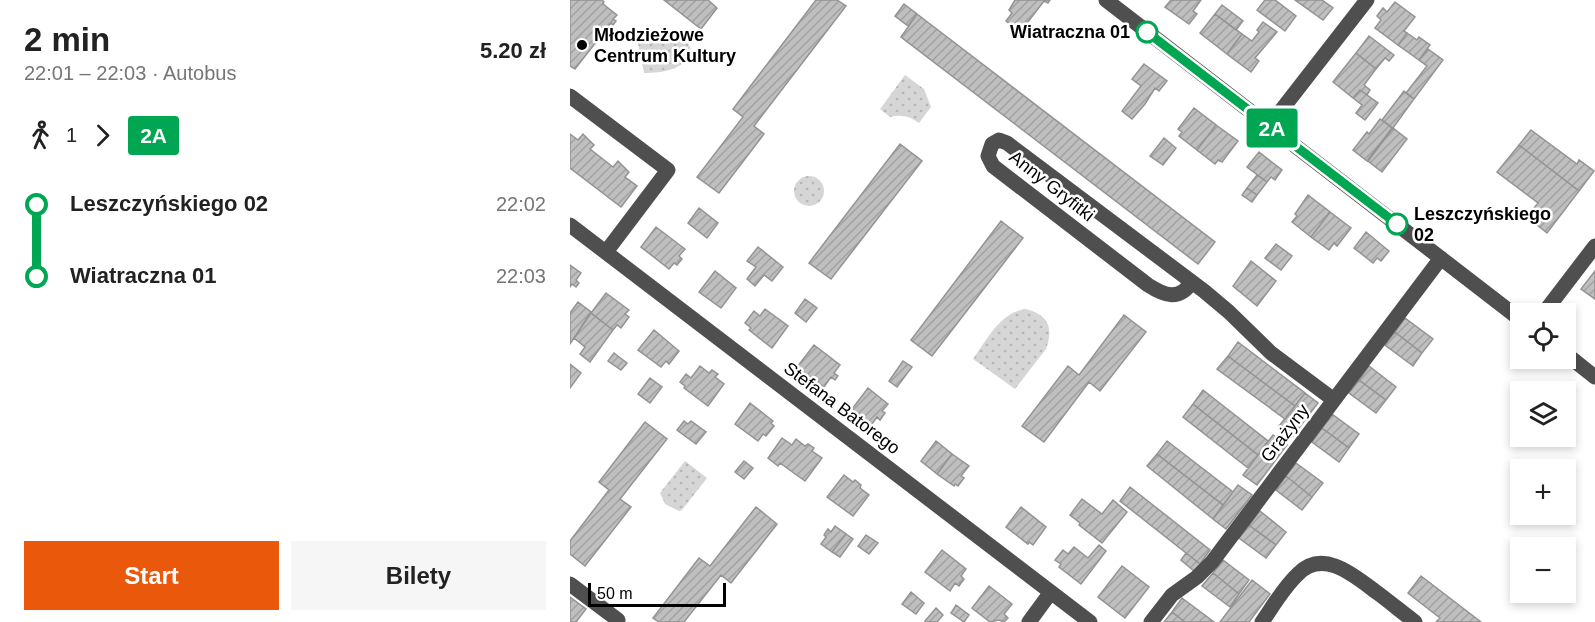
<!DOCTYPE html>
<html lang="pl">
<head>
<meta charset="utf-8">
<style>
  :root { --surface:#fff; --page:#f6f6f6; --text:#222; --muted:#767676; --accent:#ea580c }
  body { margin:0; font-family:Helvetica,sans-serif; background:var(--page); color:var(--text); height:100vh; display:flex; flex-direction:column; font-size:22px; white-space:nowrap }
  * { box-sizing:border-box; margin:0 }
  p { font-size:20px; color:var(--muted) }
  .icon { flex:none; width:33px; height:33px; fill:none; stroke:currentColor; stroke-width:2; stroke-linecap:round; stroke-linejoin:round }
  .map { position:relative; flex:1; overflow:hidden }
  .drawer { display:flex; flex-direction:column; background:var(--surface); width:570px }
  .drawer>* { flex:none }
  .badge { padding:0 12px; border-radius:4px; font-size:21px; line-height:39px }
  .tools { position:absolute; left:940px; top:303px; display:grid; gap:12px }
  .tools a { display:grid; place-items:center; width:66px; height:66px; border-radius:0px; background:var(--surface); box-shadow:0 3px 9px #0003; font-size:30px }
  .scale { position:absolute; left:18px; bottom:15px; width:138px; box-sizing:border-box; padding-left:6px; border:3px solid #000; border-top:0; font-size:16px; line-height:21px; white-space:nowrap; color:#000; -webkit-text-stroke:4px #fff; paint-order:stroke }
  .map>.badge { position:absolute; translate:-50% -50%; box-shadow:0 0 0 3px #fff }
  .legs { display:flex; align-items:center; gap:9px; height:66px; padding:0 24px; font-size:20px }
  .legs p { margin-inline-start:auto }
  .headline { display:flex; align-items:center; justify-content:space-between; height:102px; padding:0 24px }
  h1 { font-size:33px; font-weight:700; line-height:45px }
  .button { display:flex; gap:12px; margin-top:auto; padding:12px 24px }
  .button a { flex:1; height:69px; border-radius:0px; background:var(--accent); color:#fff; font-size:24px; font-weight:700; line-height:69px; text-align:center }
  .button a+a { background:var(--page); color:var(--text) }
  ul { padding:0 24px; list-style:none }
  li { display:flex; align-items:center; gap:21px; height:72px; font-size:22px }
  li i { display:grid; place-items:center; width:9px; height:100%; margin:0 8px; background:currentColor }
  li i::after { content:''; width:15px; height:15px; margin:-8px; border:4px solid; border-radius:50%; background:var(--surface) }
  li p { margin-inline-start:auto }
  li:first-child i { background:linear-gradient(#0000 50%,currentColor 0) }
  li:last-child i { background:linear-gradient(currentColor 50%,#0000 0) }
  main { display:flex; flex:1; min-height:0 }
  .map>svg:first-child { display:block }
</style>
</head>
<body>
<main>
<section class="drawer">
<div class="headline"><div><h1>2 min</h1><p>22:01 – 22:03 · Autobus</p></div><b>5.20 zł</b></div>
<div class="legs"><svg class="icon" aria-label="walk" viewBox="0 0 24 24"><circle cx="13" cy="4" r="2"/><path d="M13 8l-2 6 4 7M11 14l-3 7M7 12l3-4h3l4 4"/></svg>1<svg class="icon" aria-label="forward" viewBox="0 0 24 24"><path d="M9 5l7 7-7 7"/></svg><b class="badge" style="background:#00a651;color:#fff">2A</b></div>
<ul>
<li><i style="color:#00a651"></i><b>Leszczyńskiego 02</b><p>22:02</p></li>
<li><i style="color:#00a651"></i><b>Wiatraczna 01</b><p>22:03</p></li>
</ul>
<div class="button"><a>Start</a><a>Bilety</a></div>
</section>
<div class="map">
<svg width="1025" height="622" viewBox="0 0 1025 622">
  <defs>
    <pattern id="park-dots" width="8" height="8" patternUnits="userSpaceOnUse" patternTransform="scale(1.5)"><rect width="8" height="8" fill="#d6d6d6"/><path d="M2 2h.1M6 6h.1" fill="none" stroke="#b6b6b6" stroke-width="1.8" stroke-linecap="round"/></pattern>
    <pattern id="building-hatch" width="6" height="6" patternUnits="userSpaceOnUse" patternTransform="scale(1.5)"><rect width="6" height="6" fill="#bfbfbf"/><path d="M-1 1l2-2M0 6l6-6M5 7l2-2" fill="none" stroke="#a2a2a2"/></pattern>
  </defs>
  <rect width="100%" height="100%" fill="#fff"/>
  <path fill="url(#park-dots)" d="M82 33C95 33 117 34 121 50 116 70 92 73 74 73L67 38Z
    M335 75 354 89 361 107 349 123C340 116 331 114 320 117L310 109Z
    M224 191a15 15 0 1 1 30 0a15 15 0 1 1-30 0Z
    M456 309C478 315 484 327 476 349L445 389 403 359C417 340 430 312 456 309Z
    M115 461 137 478 112 510 109 511 95 504 90 493Z"/>
  <path fill="url(#building-hatch)" stroke="#939393" stroke-width="1.5" d="M0 0H32L34 2 33 4 47 15 43 19 46 21 43 25 41 23 5 69 0 66Z
    M94 0H138L147 8 131 29Z
    M246 0H267L276 6 184 126 194 134 149 193 127 177 173 117 163 109Z
    M445 0H480L478 3 474 1 451 31 436 21 442 13 439 10Z
    M601 0H631L623 11 627 14 619 24 595 7Z
    M695 0H705L726 16 715 31 687 10Z
    M725 0H752L763 8 753 20Z
    M825 2 845 17 834 31 837 33 828 45 805 28 811 20 807 16 813 8 817 12Z
    M334 4 347 14 338 26 325 16Z
    M652 5 673 21 666 30 645 14Z
    M347 14 645 242 628 264 331 37Z
    M645 14 672 34 657 54 630 33Z
    M693 22 707 32 685 58 689 61 681 72 657 54 672 34 682 41 689 32 687 30Z
    M837 33 847 40 849 37 860 45 849 60 828 45Z
    M799 36 824 55 819 61 815 58 806 69 786 53Z
    M858 49 873 60 844 99 836 93 857 66 849 60Z
    M786 53 806 69 794 85 800 90 797 95 790 90 783 98 763 82Z
    M574 64 597 81 589 91 585 88 575 104 562 119 552 111 571 86 562 79Z
    M790 90 808 103 795 120 786 113 792 105 783 98Z
    M834 91 844 99 823 128 812 120Z
    M624 108 646 125 627 150 609 136 612 132 608 129Z
    M810 119 822 128 797 161 783 150 797 132 799 134Z
    M646 125 668 141 652 162 648 160 645 164 627 150Z
    M823 128 837 139 812 172 798 161Z
    M961 130 1007 164 1009 160 1024 171 1009 191 949 145Z
    M0 134 8 140 13 134 24 145 20 149 43 167 48 161 59 172 55 177 67 186 51 207 0 168Z
    M594 138 606 148 593 165 580 156Z
    M330 144 352 161 261 279 239 263Z
    M949 145 1009 191 977 233 957 217 968 203 927 172Z
    M689 152 712 170 705 180 701 177 697 182 677 167Z
    M687 175 697 182 687 195 677 188Z
    M677 188 687 195 682 202 672 195Z
    M738 195 760 212 741 237 722 222 727 216 725 214Z
    M129 208 148 223 137 238 118 223Z
    M760 212 781 228 767 246 764 243 759 250 741 237Z
    M431 221 453 238 362 356 341 340Z
    M86 227 115 249 109 256 112 259 107 265 104 263 99 269 71 247Z
    M796 232 819 251 811 261 807 258 803 263 784 248Z
    M706 244 722 256 711 270 695 258Z
    M188 247 213 267 202 281 194 275 185 286 177 279 186 267 177 261Z
    M681 261 706 281 687 306 663 286Z
    M0 265 11 273 6 280 9 283 6 287 2 284 0 287Z
    M145 271 166 288 151 308 129 292Z
    M1025 271V299L1011 289Z
    M36 293 59 310 55 314 59 317 51 328 47 325 43 330 21 313Z
    M235 299 247 308 236 322 225 313Z
    M8 302 21 312 0 344V313Z
    M195 309 218 326 202 348 179 330 181 328 175 323 184 311 190 316Z
    M21 313 43 330 20 362 10 354 15 347 4 338Z
    M554 315 576 332 530 391 519 382 474 442 452 426 498 366 509 375Z
    M835 318 863 339 852 353 825 332Z
    M84 330 109 351 99 364 96 361 91 367 68 350Z
    M825 332 852 353 843 366 815 345Z
    M668 342 735 393 725 406 658 356Z
    M244 345 270 365 264 373 268 376 265 380 261 377 254 387 227 367Z
    M44 353 57 363 51 370 38 361Z
    M658 356 725 406 715 419 647 369Z
    M333 361 342 367 327 387 319 381Z
    M0 364 11 373 0 388Z
    M130 366 139 373 142 370 148 374 145 377 154 384 138 406 114 388 115 386 110 382 116 374 121 378Z
    M799 366 826 387 816 400 789 380Z
    M80 378 92 387 80 403 68 394Z
    M789 380 816 400 806 413 779 393Z
    M298 388 318 404 312 411 315 413 310 420 307 417 302 424 282 409Z
    M633 390 698 441 688 455 623 404Z
    M735 393 748 403 723 436 709 426Z
    M180 403 203 421 201 423 204 426 196 436 193 434 188 441 165 424Z
    M623 404 688 455 678 468 613 417Z
    M762 414 789 434 779 448 752 428Z
    M114 421 118 424 121 421 136 432 126 444 107 430Z
    M75 422 97 439 50 499 61 507 15 566 0 554V541L39 490 29 482Z
    M752 428 779 448 769 462 742 442Z
    M703 435 717 445 687 485 673 475Z
    M212 438 222 445 226 439 235 446 238 444 244 448 242 451 252 458 235 481 210 463 208 466 198 458Z
    M366 441 382 454 367 474 351 461Z
    M597 441 663 492 653 505 587 454Z
    M382 454 399 466 391 476 394 478 388 486 385 484 384 486 367 474Z
    M587 454 653 505 643 519 577 466Z
    M174 461 183 468 174 479 165 472Z
    M726 463 753 483 742 497 716 476Z
    M274 475 283 482 285 480 291 485 290 488 299 495 283 516 257 497Z
    M716 476 742 497 732 510 706 490Z
    M668 485 682 495 656 529 643 519Z
    M560 487 640 550 630 564 550 501Z
    M512 499 532 514 543 500 557 512 532 543 509 525 510 523 500 515Z
    M186 507 207 524 161 583 151 575 114 622H89L83 618 129 558 140 566Z
    M451 507 476 527 463 545 459 542 458 544 436 527Z
    M690 511 716 532 706 545 679 525Z
    M679 525 706 545 696 558 669 538Z
    M265 526 276 534 262 552 251 544 256 537 254 535 258 529 261 532Z
    M276 534 283 539 270 557 262 552Z
    M296 535 308 543 299 554 288 546Z
    M529 545 536 551 511 584 489 567 491 564 485 560 493 550 498 554 504 547 518 558Z
    M372 550 396 569 391 576 394 579 389 586 385 583 380 591 355 572Z
    M616 553 630 564 624 571 611 560Z
    M653 560 679 580 669 594 643 573Z
    M552 566 579 587 555 618 528 597Z
    M643 573 669 594 660 607 632 586Z
    M851 576 911 622H866L870 618 838 593Z
    M682 580 700 594 679 622H650Z
    M419 586 442 604 434 614 438 618 434 622 429 620 420 622 402 608Z
    M341 592 354 603 346 614 332 604Z
    M0 597 16 609 6 622H0Z
    M612 598 644 622H615L602 612Z
    M386 605 399 615 394 622 381 613Z
    M366 608 373 615 367 622H356L355 621Z
    M602 612 615 622H594Z"/>
  <g fill="none" stroke-linecap="round" stroke-linejoin="round">
    <path stroke="#4f4f4f" stroke-width="15" d="M536 0 951 320
      M0 96 98 170 36 252
      M699 126 797 0
      M0 225 520 622
      M622 282C609 301 595 296 578 285L423 166 418 156 422 144 429 140 437 143 634 291 659 312 701 353 764 400
      M973 314 1025 246
      M996 354 1025 377
      M0 584 48 620
      M459 622 481 592
      M581 622 602 595 627 577 642 562 871 258
      M692 622C703 606 714 587 728 574 754 547 787 578 809 594 821 603 833 613 845 622"/>
  </g>
  <g fill="none" stroke-linecap="round" stroke-linejoin="round">
    <defs>
      <path id="line-1" d="M577 32 827 224"/>
    </defs>
    <use href="#line-1" stroke="#fff" stroke-width="14"/>
    <use href="#line-1" stroke="#00a651" stroke-width="9"/>
  </g>
  <g fill="#fff" stroke="#00a651" stroke-width="3">
    <circle cx="577" cy="32" r="10"/>
    <circle cx="827" cy="224" r="10"/>
  </g>
  <circle fill="#000" stroke="#fff" stroke-width="2" cx="12" cy="45" r="6"/>
  <g text-anchor="middle" stroke-width="5" stroke-linejoin="round" paint-order="stroke">
    <g font-size="18" font-weight="bold" fill="#000" stroke="#fff" text-anchor="end">
      <text x="560" y="38">Wiatraczna 01</text>
      <text x="844" y="220" text-anchor="start">Leszczyńskiego<tspan x="844" dy="21">02</tspan></text>
    </g>
    <g font-size="18" font-weight="bold" fill="#000" stroke="#fff" text-anchor="start">
      <text x="24" y="41">Młodzieżowe<tspan x="24" dy="21">Centrum Kultury</tspan></text>
    </g>
    <g font-size="18" fill="#000" stroke="#fff">
      <text transform="translate(482 186) rotate(38)" y="6">Anny Gryfitki</text>
      <text transform="translate(272 408) rotate(37)" y="6">Stefana Batorego</text>
      <text transform="translate(715 433) rotate(-53)" y="6">Grażyny</text>
    </g>
  </g>
</svg>
<div class="tools">
<a><svg class="icon" aria-label="locate" viewBox="0 0 24 24"><circle cx="12" cy="12" r="6"/><path d="M12 2v4M12 18v4M2 12h4M18 12h4"/></svg></a>
<a><svg class="icon" aria-label="layers" viewBox="0 0 24 24"><path d="M12 4l9 5-9 5-9-5zM3 14l9 5 9-5"/></svg></a>
<a>+</a>
<a>−</a>
</div>
<div class="scale">50 m</div>
<b class="badge" style="left:702px;top:128px;background:#00a651;color:#fff">2A</b>
</div>
</main>
</body>
</html>
